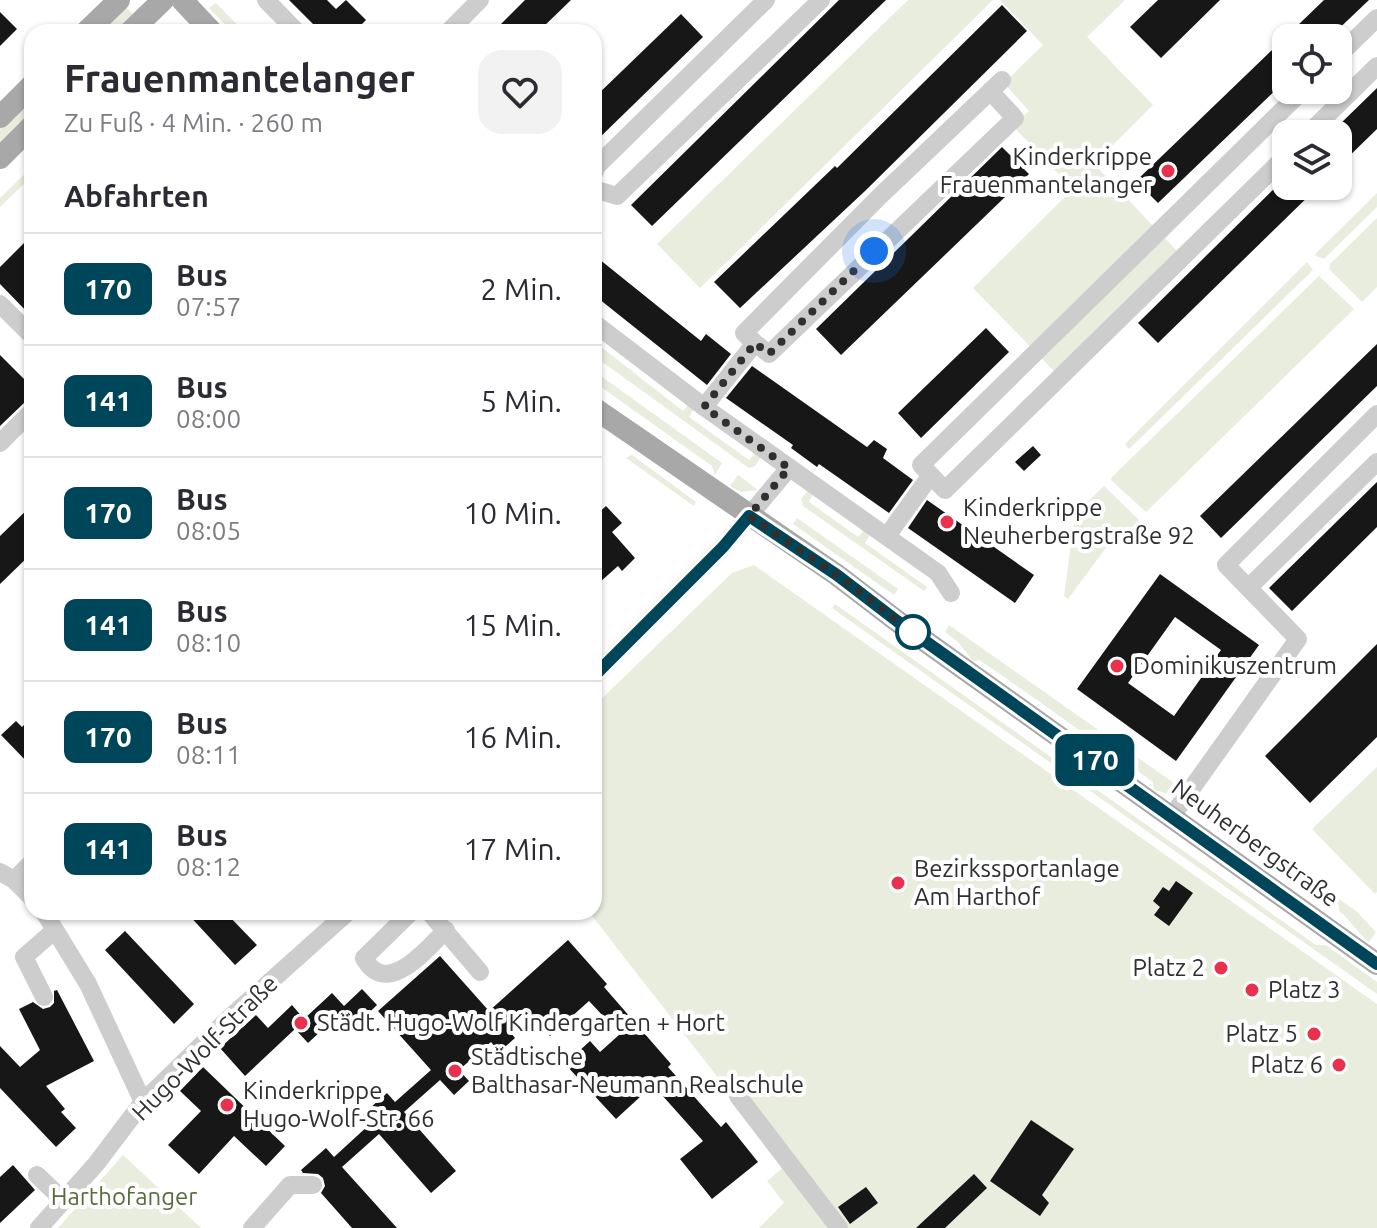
<!DOCTYPE html>
<html lang="de">
<head>
<meta charset="utf-8">
<style>
  :root { --surface:#fff; --page:#f2f2f3; --text:#2b2b33; --muted:#7c7c81; --line:#e1e1e2 }
  body { margin:0; font-family:Ubuntu,sans-serif; background:var(--page); color:var(--text); height:100vh; display:flex; flex-direction:column; font-size:30px; white-space:nowrap }
  * { box-sizing:border-box; margin:0 }
  p { font-size:26px; color:var(--muted) }
  .icon { flex:none; width:44px; height:44px; fill:none; stroke:currentColor; stroke-width:2; stroke-linecap:round; stroke-linejoin:round }
  .map { position:relative; flex:1; overflow:hidden }
  .panel { position:absolute; left:24px; top:24px; width:578px; height:896px; display:flex; flex-direction:column; background:var(--surface); border-radius:24px; box-shadow:0 2px 6px #0004 }
  .panel>* { flex:none }
  .badge { padding:0 16px; border-radius:12px; font-size:28px; line-height:52px }
  .buttons { position:absolute; left:1272px; top:24px; display:grid; gap:16px }
  .buttons a { display:grid; place-items:center; width:80px; height:80px; border-radius:16px; background:var(--surface); box-shadow:0 2px 6px #0004; font-size:40px }
  .you { position:absolute; width:40px; height:40px; margin:-20px; border:6px solid #fff; border-radius:50%; background:#1a73e8; box-shadow:0 0 0 12px #1a73e833 }
  .map>.badge { position:absolute; translate:-50% -50%; box-shadow:0 0 0 4px #fff }
  h2 { padding:0 40px; font-size:30px; line-height:72px }
  .round { display:grid; place-items:center; flex:none; width:84px; height:84px; border-radius:24px; background:var(--page) }
  .headline { display:flex; align-items:center; justify-content:space-between; height:136px; padding:0 40px }
  h1 { font-size:38px; font-weight:700; line-height:60px }
  ul { padding:0; list-style:none }
  li { display:flex; align-items:center; gap:24px; height:112px; padding:0 40px; border-top:2px solid var(--line) }
  li div { flex:1 }
  li b { display:block; font-size:30px }
  li em { font-style:normal }
  li .badge { min-width:88px; font-weight:700; text-align:center }
  .map>svg:first-child { display:block }
</style>
</head>
<body>
<div class="map">
<svg width="1377" height="1228" viewBox="0 0 1377 1228">
  <rect width="100%" height="100%" fill="#fff"/>
  <path fill="#e8edde" d="M908 0H993L700 288 657 244Z
    M1000 0H1125L1087 37 1153 105 1094 164 1180 254 1057 374 973 288 1073 189 1013 126 1029 111 1004 83 1043 45Z
    M216 3 244 32H232L209 8Z
    M126 7 133 14 115 32H97Z
    M32 97V113L0 145V128Z
    M32 167V184L28 180 0 207V198Z
    M1377 193V207L1324 259 1314 255Z
    M1377 218V287L1362 302 1329 269 1330 264Z
    M1307 262 1313 270 1129 449 1125 444Z
    M1319 276 1354 309 1146 512 1111 480 1112 477Z
    M594 331 602 334 596 343 683 411 690 403 695 407 689 417 749 460 756 452 762 456 755 466 749 468 594 356Z
    M594 371 722 463 715 475 712 466 594 382Z
    M632 455 696 502 694 506 626 458Z
    M738 475 758 490 741 492 730 486Z
    M1104 486 1139 520 1122 538 1116 534 1068 599 1064 596 1075 514Z
    M809 489 814 492 809 502 858 537 865 529 871 533 865 543 927 587 924 591 803 506 801 499Z
    M797 518 898 589 894 595 793 524Z
    M754 565 1377 1004V1228H759L784 1203 767 1181 786 1165 589 912H594V706L732 573Z
    M835 604 1316 945H1326L1377 982V994L832 608Z
    M949 625 1181 788 1169 794 1154 790 1153 782 1000 674 979 660 973 661 958 642 945 632Z
    M1377 767V892L1375 894 1312 829Z
    M1196 798 1356 911 1376 932 1369 942C1357 933 1351 920 1339 911V905L1211 816 1205 817 1197 805Z
    M123 1155 201 1228H58Z"/>
  <path fill="#171717" fill-rule="evenodd" d="M289 0H327L336 9 346 0 366 20 354 32H321Z
    M525 0H571L538 32H493Z
    M839 0H886L652 226 631 205Z
    M1158 0H1220L1161 58 1130 27Z
    M1324 0H1369L1329 38H1286V80L1158 203 1136 181Z
    M1002 5 1027 31 865 191 740 308 714 282 835 166 837 168Z
    M0 12 17 29 0 46Z
    M681 14 703 37 594 143V98Z
    M1377 88V129L1338 167V126Z
    M1002 147 1029 174 841 355 816 329Z
    M1286 177V186H1319L1158 343 1138 323Z
    M32 235V317L0 284V267Z
    M594 255 701 341 706 334 731 354 707 385 594 295Z
    M986 328 1009 352 921 438 898 413Z
    M1377 344V386L1221 538 1200 516Z
    M0 355 32 387V399L24 403 0 426Z
    M752 366 867 447 874 440 887 449 883 458 913 480 889 513 819 464 817 467 791 448 793 445 726 398Z
    M1033 446 1041 455 1024 471 1015 462Z
    M1377 482V527L1292 611 1269 588Z
    M927 500 1034 575 1015 603 908 528Z
    M32 505V553L0 584V536Z
    M606 506 622 523 612 532 635 558 622 571 618 566 600 582 594 576V517Z
    M1160 574 1259 645 1176 761 1077 689ZM1175 617 1221 650 1174 716 1128 683Z
    M1377 644V737L1310 803 1265 756Z
    M32 717V767L1 735 16 721 22 727Z
    M1176 881 1193 893 1169 926 1154 915 1160 907 1153 901 1163 887 1169 891Z
    M186 912H225L257 945 235 965Z
    M125 931 194 1004 174 1024 105 950Z
    M568 940 607 984 604 987 671 1064 668 1067 721 1127 726 1122 758 1162 712 1199 680 1159 703 1141 653 1085 616 1119 565 1064 590 1041 600 1052 620 1034 589 1001 550 1036 527 1010 507 1028 515 1038 499 1052 491 1042 459 1070 469 1081 454 1095 440 1080 404 1112 456 1171 431 1193 379 1134 342 1167 397 1228H352L321 1193 325 1186 323 1178 318 1174 303 1173 301 1170 326 1148 334 1157 370 1124 362 1115 387 1093 395 1102 431 1070 378 1011 440 956 489 1011Z
    M362 989 377 1005 348 1033 335 1018 308 1043 295 1029 245 1076 220 1048 256 1015 268 1028 292 1005 304 1019 332 993 344 1006Z
    M57 990 94 1061 46 1086 65 1109 61 1112 76 1128 56 1147 0 1088V1046L20 1067 40 1050 19 1009 33 1002 43 1009 50 1007 54 1003V991Z
    M203 1067 285 1146 266 1166 234 1136 199 1174 168 1145 201 1111 180 1091Z
    M1031 1120 1074 1149 1042 1195 1049 1203 1040 1216 990 1181Z
    M13 1165 35 1190 0 1223V1177Z
    M974 1174 987 1188 945 1228H916Z
    M866 1187 878 1203 850 1224 838 1207Z"/>
  <g fill="none" stroke-linecap="round" stroke-linejoin="round">
    <path stroke="#cdcdcd" stroke-width="18" d="M266 0 297 32
      M448 32 480 0
      M1338 56 1377 18
      M1308 134 1377 66
      M1286 156 945 490 921 465 1303 90
      M594 173 597 166 766 0
      M594 189 617 196 821 0
      M0 304 32 336
      M594 323 704 407 938 573 951 593
      M755 343 769 354 1015 118 990 91
      M704 407 755 343 744 333 880 196 1002 80
      M0 443 32 411
      M887 536 931 475
      M1248 588 1377 462
      M594 676 723 547 789 468
      M1172 816 1298 639 1226 565 1377 414
      M0 872 14 880 32 898
      M14 880 32 862
      M44 912 88 984 143 1102
      M411 912 364 958C386 999 427 949 446 930
      M429 912 480 972
      M44 997 24 957 55 930
      M738 1096 839 1228
      M37 1175 64 1201
      M39 1228 96 1164 143 1102 225 1022 348 912
      M252 1228 290 1185H313"/>
    <path stroke="#a8a8a8" stroke-width="22" d="M182 0 212 32
      M86 32 119 0
      M130 32 163 0
      M0 117 32 85
      M0 158 32 126
      M594 408 837 575 897 621 1377 964"/>
  </g>
  <g fill="none" stroke-linecap="round" stroke-linejoin="round">
    <defs>
      <path id="line" d="M594 676 723 547 749 516 837 575 897 621 1377 964"/>
    </defs>
    <use href="#line" stroke="#fff" stroke-width="18"/>
    <use href="#line" stroke="#00465a" stroke-width="12"/>
    <path stroke="#303030" stroke-width="8" stroke-dasharray="0 14.4" d="M874 251 769 354 755 343 704 407 789 468 749 516 837 575 921 638 913 632"/>
  </g>
  <g fill="#e9314d" stroke="#fff" stroke-width="3">
    <circle cx="1168" cy="171" r="8"/>
    <circle cx="947" cy="522" r="8"/>
    <circle cx="1117" cy="666" r="8"/>
    <circle cx="898" cy="883" r="8"/>
    <circle cx="1221" cy="968" r="8"/>
    <circle cx="1252" cy="990" r="8"/>
    <circle cx="301" cy="1023" r="8"/>
    <circle cx="1314" cy="1034" r="8"/>
    <circle cx="1339" cy="1065" r="8"/>
    <circle cx="455" cy="1071" r="8"/>
    <circle cx="227" cy="1105" r="8"/>
  </g>
  <circle fill="#fff" stroke="#00465a" stroke-width="4" cx="913" cy="632" r="16"/>
  <g text-anchor="middle" stroke-width="8" stroke-linejoin="round" paint-order="stroke">
    <g font-size="24" fill="#303030" stroke="#fff" text-anchor="start">
      <text x="1152" y="165" text-anchor="end">Kinderkrippe<tspan x="1152" dy="28">Frauenmantelanger</tspan></text>
      <text x="963" y="516">Kinderkrippe<tspan x="963" dy="28">Neuherbergstraße 92</tspan></text>
      <text x="1133" y="674">Dominikuszentrum</text>
      <text x="914" y="877">Bezirkssportanlage<tspan x="914" dy="28">Am Harthof</tspan></text>
      <text x="1205" y="976" text-anchor="end">Platz 2</text>
      <text x="1268" y="998">Platz 3</text>
      <text x="317" y="1031">Städt. Hugo-Wolf Kindergarten + Hort</text>
      <text x="1298" y="1042" text-anchor="end">Platz 5</text>
      <text x="471" y="1065">Städtische<tspan x="471" dy="28">Balthasar-Neumann Realschule</tspan></text>
      <text x="1323" y="1073" text-anchor="end">Platz 6</text>
      <text x="243" y="1099">Kinderkrippe<tspan x="243" dy="28">Hugo-Wolf-Str. 66</tspan></text>
    </g>
    <g font-size="24" fill="#303030" stroke="#fff">
      <text transform="translate(1255 843) rotate(36)" y="8">Neuherbergstraße</text>
      <text transform="translate(205 1048) rotate(-45)" y="8">Hugo-Wolf-Straße</text>
    </g>
    <g font-size="24" fill="#576d3c" stroke="#fff">
      <text x="124" y="1205">Harthofanger</text>
    </g>
  </g>
</svg>
<div class="buttons">
<a><svg class="icon" aria-label="locate" viewBox="0 0 24 24"><circle cx="12" cy="12" r="6"/><path d="M12 2v4M12 18v4M2 12h4M18 12h4"/></svg></a>
<a><svg class="icon" aria-label="layers" viewBox="0 0 24 24"><path d="M12 4l9 5-9 5-9-5zM3 14l9 5 9-5"/></svg></a>
</div>
<div class="you" style="left:874px;top:251px"></div>
<b class="badge" style="left:1095px;top:760px;background:#00465a;color:#fff">170</b>
<section class="panel">
<div class="headline"><div><h1>Frauenmantelanger</h1><p>Zu Fuß · 4 Min. · 260 m</p></div><a class="round"><svg class="icon" aria-label="heart" viewBox="0 0 24 24"><path d="M12 20l-8-8c-3-5 5-10 8-4 3-6 11-1 8 4z"/></svg></a></div>
<h2>Abfahrten</h2>
<ul>
<li><span class="badge" style="background:#00465a;color:#fff">170</span><div><b>Bus</b><p>07:57</p></div><em>2 Min.</em></li>
<li><span class="badge" style="background:#00465a;color:#fff">141</span><div><b>Bus</b><p>08:00</p></div><em>5 Min.</em></li>
<li><span class="badge" style="background:#00465a;color:#fff">170</span><div><b>Bus</b><p>08:05</p></div><em>10 Min.</em></li>
<li><span class="badge" style="background:#00465a;color:#fff">141</span><div><b>Bus</b><p>08:10</p></div><em>15 Min.</em></li>
<li><span class="badge" style="background:#00465a;color:#fff">170</span><div><b>Bus</b><p>08:11</p></div><em>16 Min.</em></li>
<li><span class="badge" style="background:#00465a;color:#fff">141</span><div><b>Bus</b><p>08:12</p></div><em>17 Min.</em></li>
</ul>
</section>
</div>
</body>
</html>
